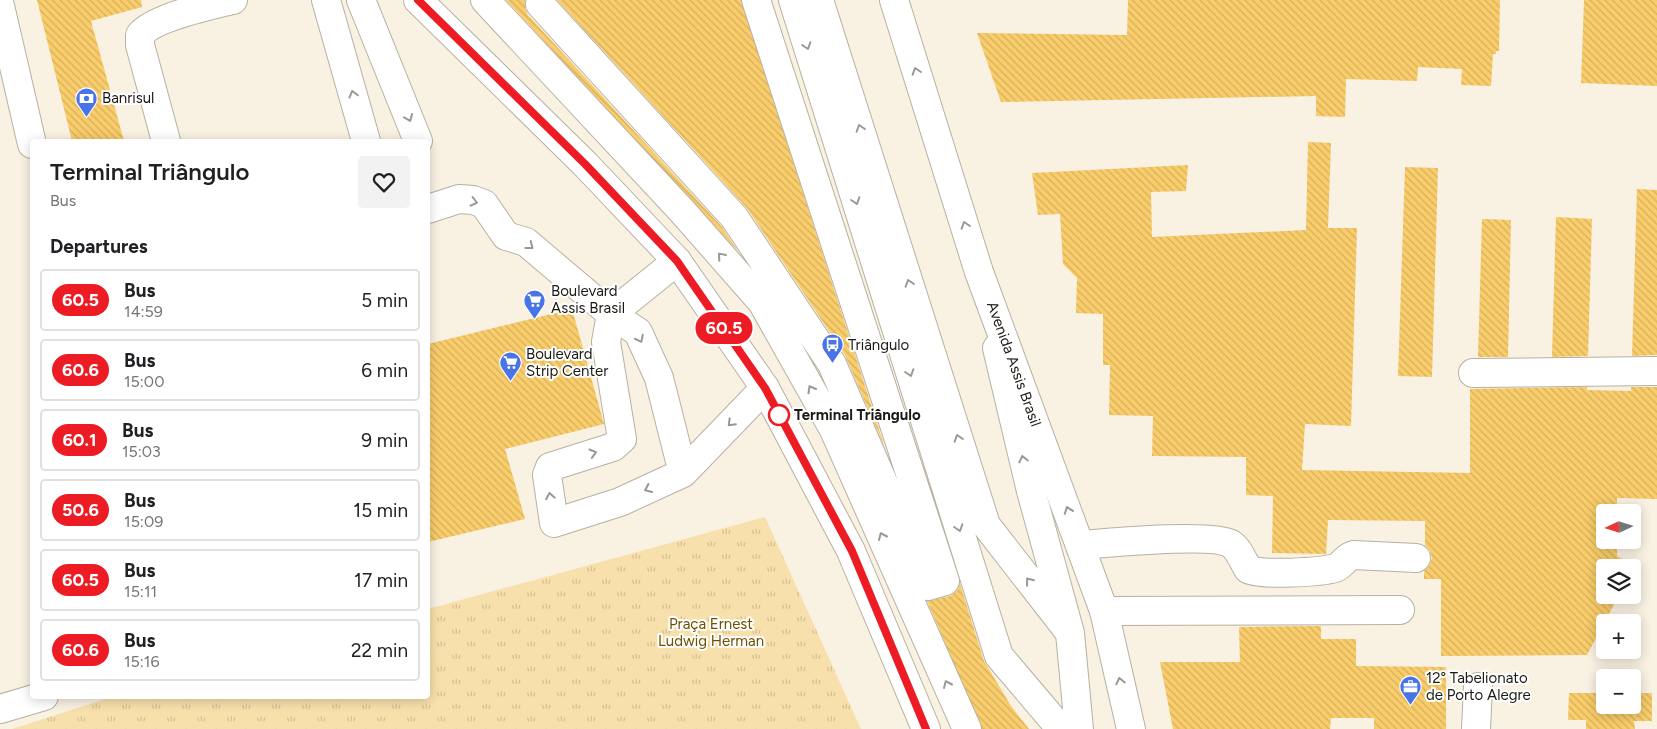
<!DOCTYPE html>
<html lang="en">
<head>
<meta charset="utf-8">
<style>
  :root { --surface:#fff; --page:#f2f2f2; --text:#202124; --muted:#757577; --line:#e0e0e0 }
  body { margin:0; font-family:Figtree,sans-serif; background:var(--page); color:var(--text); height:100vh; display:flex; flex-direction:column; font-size:19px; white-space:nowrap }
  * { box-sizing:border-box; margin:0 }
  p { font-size:16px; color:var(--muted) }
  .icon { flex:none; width:28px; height:28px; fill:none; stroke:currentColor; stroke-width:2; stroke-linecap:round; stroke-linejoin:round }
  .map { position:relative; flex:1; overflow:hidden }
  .panel { position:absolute; left:30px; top:139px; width:400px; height:560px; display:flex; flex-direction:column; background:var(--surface); border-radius:5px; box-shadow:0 2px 12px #0003 }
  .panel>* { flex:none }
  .badge { padding:0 10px; border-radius:16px; font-size:18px; line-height:32px }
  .needle { width:32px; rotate:266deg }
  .controls { position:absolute; left:1596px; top:504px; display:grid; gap:10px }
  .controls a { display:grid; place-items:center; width:45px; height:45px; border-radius:5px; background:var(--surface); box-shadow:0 2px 12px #0003; font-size:25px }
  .map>.badge { position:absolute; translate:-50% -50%; box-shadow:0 0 0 2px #fff }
  h2 { padding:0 20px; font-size:19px; line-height:45px }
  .round { display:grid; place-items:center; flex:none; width:52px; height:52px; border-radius:5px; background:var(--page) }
  .head { display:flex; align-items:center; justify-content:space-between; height:85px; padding:0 20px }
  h1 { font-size:24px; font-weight:600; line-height:38px }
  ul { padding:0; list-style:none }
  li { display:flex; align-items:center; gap:15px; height:62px; margin:0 10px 8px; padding:0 10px; border:2px solid var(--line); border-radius:5px }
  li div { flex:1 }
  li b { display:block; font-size:19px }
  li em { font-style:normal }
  li .badge { min-width:55px; font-weight:700; text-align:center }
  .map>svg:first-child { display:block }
</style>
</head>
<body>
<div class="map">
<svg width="1657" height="729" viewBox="0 0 1657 729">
  <defs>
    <pattern id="park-tufts" width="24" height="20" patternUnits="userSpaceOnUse" patternTransform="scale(1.25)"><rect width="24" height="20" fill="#f8e0ac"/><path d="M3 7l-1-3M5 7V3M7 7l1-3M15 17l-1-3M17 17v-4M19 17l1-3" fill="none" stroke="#d4c093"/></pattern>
    <pattern id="building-back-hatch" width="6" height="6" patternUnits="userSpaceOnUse" patternTransform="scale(1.25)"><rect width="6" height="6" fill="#f9cd6b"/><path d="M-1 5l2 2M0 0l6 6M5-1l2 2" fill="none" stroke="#d5af5c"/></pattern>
  </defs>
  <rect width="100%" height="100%" fill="#f9f1e2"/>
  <path fill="url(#park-tufts)" d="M765 517 861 729H12L115 696H428V609Z"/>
  <path fill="url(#building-back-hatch)" d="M37 0H141L142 7 91 21 124 141H72Z
    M506 0H525V8L528 15 722 227 738 251Z
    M557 0H741L885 448 845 355 747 208Z
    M1128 0H1500L1499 51H1496V54H1493L1491 86 1461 85 1462 69 1418 67 1417 81 1346 79 1345 117 1316 116V96L1001 102 977 33 1127 35Z
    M1584 0H1657V86L1581 83Z
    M1308 142 1331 143 1328 228H1357L1351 426 1305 424 1302 470 1470 473V389L1587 387V390L1631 391V387H1657V499L1617 498V512H1605V540H1617V556L1634 565 1632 569 1605 568V595H1619L1587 655 1441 656V579H1424V571L1429 566 1432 558 1430 551 1425 545V521L1328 520 1326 554 1272 553 1273 496 1246 495V457L1152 456 1153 416 1109 415 1110 365H1103V314L1076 313 1077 278 1063 264 1060 214 1038 215 1032 173 1188 165 1186 191 1151 192 1152 237 1306 230Z
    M1405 167 1438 168 1432 377 1398 376Z
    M1637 189 1657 190V355L1632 356Z
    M1556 217 1592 219 1588 356 1552 357Z
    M1482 219 1511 220 1508 357H1478Z
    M572 309 604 424 505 449 525 519 428 542V344Z
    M960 584 984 661 1011 706 1029 729H982L927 601 950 596 957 591Z
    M1321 626V639H1356V666L1446 667V729H1374V718H1331L1330 729H1173L1160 662H1240L1239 627Z
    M1569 693H1605V705H1632V693H1652V721H1634L1635 729H1586V720H1568Z"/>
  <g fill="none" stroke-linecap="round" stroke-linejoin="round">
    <defs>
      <path id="minor" d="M326 0 366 141
        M361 0 418 141
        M485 0 682 211 762 302 834 430 967 729
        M793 0 999 656 1061 729
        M819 0 986 525 1070 633
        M540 4 734 217 832 364 928 586 945 581 756 0
        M0 6 32 144
        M166 141 140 45V35C153 18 211 5 233 0
        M428 209 459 199 473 200 484 204 506 236 526 242 611 314 638 332 659 378 683 473 620 502 554 523 547 475 550 467 613 447 622 439 606 342 611 314 677 261
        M997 348 1031 491 1070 633 1079 729
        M1473 373 1657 371
        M683 473 765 388
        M1081 545C1106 543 1213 533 1231 544 1239 549 1243 561 1248 569 1259 576 1322 572 1335 568 1343 565 1345 557 1354 555L1416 558
        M1104 611 1400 610
        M0 709 44 696
        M1476 729 1478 687"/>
      <path id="major" d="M418 0 585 164 677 261 765 388 851 551 926 729
        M894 0 979 272 1104 611 1131 729"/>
    </defs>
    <use href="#minor" stroke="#b8b1a2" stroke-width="30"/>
    <use href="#major" stroke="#b8b1a2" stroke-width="30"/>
    <use href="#minor" stroke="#fff" stroke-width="28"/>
    <use href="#major" stroke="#fff" stroke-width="28"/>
  </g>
  <defs><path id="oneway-chevron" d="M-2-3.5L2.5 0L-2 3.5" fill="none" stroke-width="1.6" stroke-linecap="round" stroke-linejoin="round" transform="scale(1.25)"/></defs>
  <g stroke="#999895">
    <use href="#oneway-chevron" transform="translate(807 46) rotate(72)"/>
    <use href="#oneway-chevron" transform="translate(916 71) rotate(-108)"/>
    <use href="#oneway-chevron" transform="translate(353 94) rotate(-105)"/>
    <use href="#oneway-chevron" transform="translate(409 118) rotate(68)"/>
    <use href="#oneway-chevron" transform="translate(860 128) rotate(-108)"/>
    <use href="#oneway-chevron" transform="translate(856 201) rotate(72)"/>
    <use href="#oneway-chevron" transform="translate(474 202) rotate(14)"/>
    <use href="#oneway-chevron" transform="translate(965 225) rotate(-108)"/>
    <use href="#oneway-chevron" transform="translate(530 246) rotate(38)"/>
    <use href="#oneway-chevron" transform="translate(721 256) rotate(-131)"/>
    <use href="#oneway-chevron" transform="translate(909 283) rotate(-108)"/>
    <use href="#oneway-chevron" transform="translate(640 339) rotate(63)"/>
    <use href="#oneway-chevron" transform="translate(910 373) rotate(72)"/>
    <use href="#oneway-chevron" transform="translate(811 389) rotate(-120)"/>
    <use href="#oneway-chevron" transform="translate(731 423) rotate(135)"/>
    <use href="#oneway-chevron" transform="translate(958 438) rotate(-108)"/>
    <use href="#oneway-chevron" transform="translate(593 453) rotate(-17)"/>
    <use href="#oneway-chevron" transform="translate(1023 459) rotate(-103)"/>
    <use href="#oneway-chevron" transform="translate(648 489) rotate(155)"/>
    <use href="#oneway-chevron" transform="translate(550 496) rotate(-100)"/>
    <use href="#oneway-chevron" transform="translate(1068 510) rotate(-110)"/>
    <use href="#oneway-chevron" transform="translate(959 528) rotate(72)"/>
    <use href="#oneway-chevron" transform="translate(882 536) rotate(-114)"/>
    <use href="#oneway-chevron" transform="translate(1029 581) rotate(-128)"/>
    <use href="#oneway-chevron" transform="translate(1120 681) rotate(-103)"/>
    <use href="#oneway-chevron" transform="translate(947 684) rotate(-114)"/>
  </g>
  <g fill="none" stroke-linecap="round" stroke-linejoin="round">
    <defs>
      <path id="line" d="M418 0 585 164 677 261 688 277 765 388 852 551 926 729"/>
    </defs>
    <use href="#line" stroke="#fff" stroke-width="11"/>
    <use href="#line" stroke="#ed1c24" stroke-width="8"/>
  </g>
  <defs>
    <symbol id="bank-pin" viewBox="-11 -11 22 30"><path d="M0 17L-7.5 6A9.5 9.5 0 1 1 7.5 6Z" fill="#4974e7" stroke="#fff"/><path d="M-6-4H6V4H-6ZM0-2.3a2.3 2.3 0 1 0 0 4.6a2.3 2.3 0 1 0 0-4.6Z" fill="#fff"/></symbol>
    <symbol id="supermarket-pin" viewBox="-11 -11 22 30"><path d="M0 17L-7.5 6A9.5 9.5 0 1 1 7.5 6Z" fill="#4974e7" stroke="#fff"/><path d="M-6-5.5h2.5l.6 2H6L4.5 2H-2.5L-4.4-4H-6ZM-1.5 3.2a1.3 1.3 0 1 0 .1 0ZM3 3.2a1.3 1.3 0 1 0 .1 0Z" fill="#fff"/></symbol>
    <symbol id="bus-pin" viewBox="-11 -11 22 30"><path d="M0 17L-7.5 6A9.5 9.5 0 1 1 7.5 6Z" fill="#4974e7" stroke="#fff"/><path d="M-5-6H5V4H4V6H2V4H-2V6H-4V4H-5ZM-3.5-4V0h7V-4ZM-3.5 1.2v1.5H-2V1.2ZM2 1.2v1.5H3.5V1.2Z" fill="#fff"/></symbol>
    <symbol id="office-pin" viewBox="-11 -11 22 30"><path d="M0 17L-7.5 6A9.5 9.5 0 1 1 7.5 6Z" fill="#4974e7" stroke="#fff"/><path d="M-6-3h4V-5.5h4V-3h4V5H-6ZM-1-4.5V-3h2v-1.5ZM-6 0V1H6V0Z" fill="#fff"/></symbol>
  </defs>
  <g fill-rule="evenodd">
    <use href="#bank-pin" x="74" y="86" width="25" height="34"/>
    <use href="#supermarket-pin" x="522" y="288" width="25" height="34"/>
    <use href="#bus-pin" x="820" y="332" width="25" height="34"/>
    <use href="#supermarket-pin" x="498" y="350" width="25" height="34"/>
    <use href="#office-pin" x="1398" y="674" width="25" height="34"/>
  </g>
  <circle fill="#fff" stroke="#ed1c24" stroke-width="2.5" cx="779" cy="415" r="10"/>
  <g text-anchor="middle" stroke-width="4" stroke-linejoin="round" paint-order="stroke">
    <g font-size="15" fill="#1c1a14" stroke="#fff" text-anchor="start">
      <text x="102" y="103">Banrisul</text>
      <text x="551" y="296">Boulevard<tspan x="551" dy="17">Assis Brasil</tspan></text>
      <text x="848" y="350">Triângulo</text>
      <text x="526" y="359">Boulevard<tspan x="526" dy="17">Strip Center</tspan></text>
      <text x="1426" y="683">12° Tabelionato<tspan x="1426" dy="17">de Porto Alegre</tspan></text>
    </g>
    <g font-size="15" fill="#1c1a14" stroke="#fff">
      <text transform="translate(1014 364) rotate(70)" y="5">Avenida Assis Brasil</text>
    </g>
    <g font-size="15" font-weight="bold" fill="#1c1a14" stroke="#fff" text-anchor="start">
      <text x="794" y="420">Terminal Triângulo</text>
    </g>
    <g font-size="15" fill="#6e5100" stroke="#fff">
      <text x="711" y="629">Praça Ernest<tspan x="711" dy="17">Ludwig Herman</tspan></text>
    </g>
  </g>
</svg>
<div class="controls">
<a><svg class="needle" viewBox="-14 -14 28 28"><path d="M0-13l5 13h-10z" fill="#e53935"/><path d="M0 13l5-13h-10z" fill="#757577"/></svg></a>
<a><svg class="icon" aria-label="layers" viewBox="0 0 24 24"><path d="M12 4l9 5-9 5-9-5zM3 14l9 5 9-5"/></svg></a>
<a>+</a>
<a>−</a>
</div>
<b class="badge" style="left:724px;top:328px;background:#ed1c24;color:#fff">60.5</b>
<section class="panel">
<div class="head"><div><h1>Terminal Triângulo</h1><p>Bus</p></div><a class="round"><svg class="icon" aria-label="heart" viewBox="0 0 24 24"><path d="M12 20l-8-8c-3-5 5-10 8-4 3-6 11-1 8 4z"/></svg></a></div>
<h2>Departures</h2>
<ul>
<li><span class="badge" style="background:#ed1c24;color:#fff">60.5</span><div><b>Bus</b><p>14:59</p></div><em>5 min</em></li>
<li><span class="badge" style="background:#ed1c24;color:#fff">60.6</span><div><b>Bus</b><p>15:00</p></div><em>6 min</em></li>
<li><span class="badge" style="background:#ed1c24;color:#fff">60.1</span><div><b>Bus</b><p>15:03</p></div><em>9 min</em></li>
<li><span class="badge" style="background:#ed1c24;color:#fff">50.6</span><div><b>Bus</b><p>15:09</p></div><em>15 min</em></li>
<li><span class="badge" style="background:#ed1c24;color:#fff">60.5</span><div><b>Bus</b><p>15:11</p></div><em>17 min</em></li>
<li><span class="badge" style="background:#ed1c24;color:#fff">60.6</span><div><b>Bus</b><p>15:16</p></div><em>22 min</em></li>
</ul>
</section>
</div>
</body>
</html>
